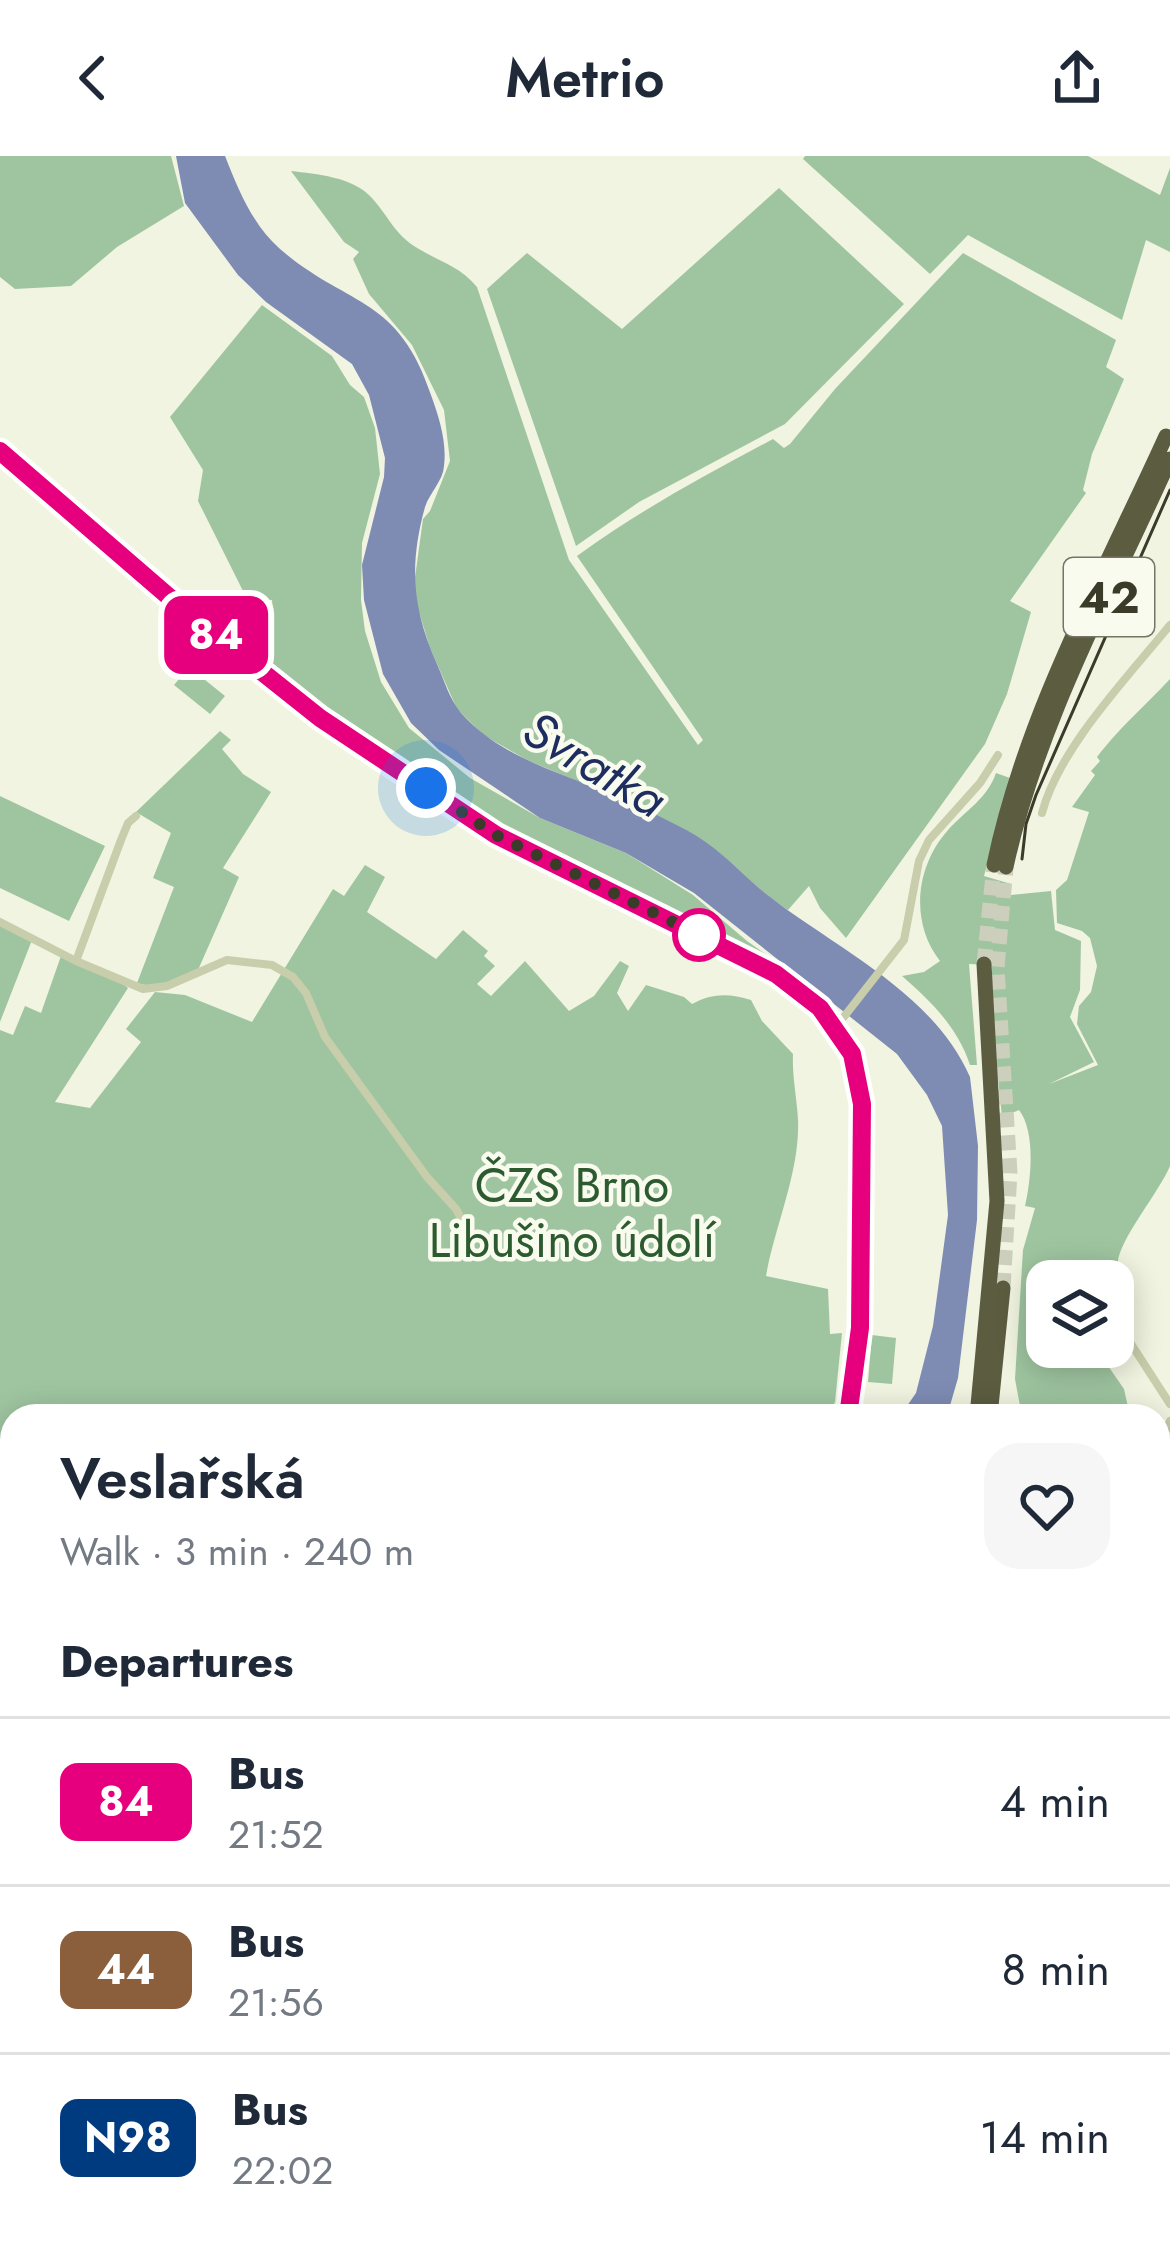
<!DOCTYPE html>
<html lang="en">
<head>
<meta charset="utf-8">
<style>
  :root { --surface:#fff; --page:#f6f6f7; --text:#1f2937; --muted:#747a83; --line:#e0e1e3 }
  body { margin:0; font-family:Jost,sans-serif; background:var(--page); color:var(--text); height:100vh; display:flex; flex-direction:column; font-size:45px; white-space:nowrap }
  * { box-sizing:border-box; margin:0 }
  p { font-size:39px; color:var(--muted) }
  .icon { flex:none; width:66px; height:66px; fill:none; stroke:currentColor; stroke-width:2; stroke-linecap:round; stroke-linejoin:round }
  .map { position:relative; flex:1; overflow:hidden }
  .panel { position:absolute; left:0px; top:1248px; width:1170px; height:843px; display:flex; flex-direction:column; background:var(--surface); border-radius:36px 36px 0 0; box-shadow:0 6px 30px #0003 }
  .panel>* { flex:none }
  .badge { padding:0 24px; border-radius:18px; font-size:42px; line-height:78px }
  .buttons { position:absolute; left:1026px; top:1104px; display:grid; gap:24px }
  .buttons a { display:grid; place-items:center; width:108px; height:108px; border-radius:24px; background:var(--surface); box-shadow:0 6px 30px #0003; font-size:60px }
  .you { position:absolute; width:60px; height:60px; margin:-30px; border:9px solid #fff; border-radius:50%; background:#1a73e8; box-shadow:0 0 0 18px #1a73e833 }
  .map>.badge { position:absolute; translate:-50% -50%; box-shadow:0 0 0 6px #fff }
  h2 { padding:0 60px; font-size:45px; line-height:108px }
  .round { display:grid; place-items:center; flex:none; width:126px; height:126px; border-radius:36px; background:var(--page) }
  .overview { display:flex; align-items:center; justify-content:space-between; height:204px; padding:0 60px }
  h1 { font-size:57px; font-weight:600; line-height:90px }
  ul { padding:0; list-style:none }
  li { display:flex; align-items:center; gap:36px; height:168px; padding:0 60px; border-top:3px solid var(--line) }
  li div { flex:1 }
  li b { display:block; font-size:45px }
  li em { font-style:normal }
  li .badge { min-width:132px; font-weight:700; text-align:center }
  header { display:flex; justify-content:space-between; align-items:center; height:156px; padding:0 60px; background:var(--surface); font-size:54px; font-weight:600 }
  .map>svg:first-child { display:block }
</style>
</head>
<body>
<header><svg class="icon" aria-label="back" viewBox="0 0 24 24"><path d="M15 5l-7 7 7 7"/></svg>Metrio<svg class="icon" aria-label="share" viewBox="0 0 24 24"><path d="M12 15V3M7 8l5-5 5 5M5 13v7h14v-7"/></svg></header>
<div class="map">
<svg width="1170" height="2090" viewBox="0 0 1170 2090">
  <rect width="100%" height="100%" fill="#f0f4e0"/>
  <path fill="#9fc5a0" d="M0 0H171L184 50 117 91 71 130 15 133 0 121Z
    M805 0H1088L1160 39 1170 12V96L1146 84 1122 164 968 79 930 118 803 3Z
    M291 15C316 18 353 21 371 41 387 58 394 77 414 90 437 105 459 109 477 131L569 404 698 589 703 584 577 400C640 354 704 320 773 283L784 292 790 288 835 233 963 97 1116 184 1106 211 1124 223 1092 298 1083 334 1086 337 1010 445 1031 456 1007 538 985 588 846 782 820 752 809 730 788 754 633 648 529 605 483 579 457 553 430 492 413 436 423 363 430 355 450 305 444 254 412 189 369 138 353 103 359 96 344 86Z
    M779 32 904 148 785 268 639 346 576 390 487 133 527 97 622 173Z
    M262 149 332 200 350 229 364 241 375 272 380 318 362 387 361 444 365 475 381 526 409 572 470 622 540 662 626 697 693 739 747 785 801 823 660 747 507 675 393 604 309 545 251 495 274 466 272 444 247 443 198 345 203 314 170 261Z
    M189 511 225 540 210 558 174 529Z
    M1170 523V1010C1160 1035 1115 1089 1118 1109 1119 1115 1123 1121 1126 1128L1113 1164V1125H1047V1191H1095L1124 1233 1130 1260H1013L1020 1250 1015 1223 1023 1094 1035 1052 1025 1050C1031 1024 1036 976 1019 954L1002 961 992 863V809L969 808 977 909H970C958 872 931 845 902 820L924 816 940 805C910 767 915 711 948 674 965 655 987 643 996 617L1010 622 984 720 1011 728V739L1051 735 1055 774 1081 785 1080 834 1070 861 1094 906 1049 928 1098 909 1077 868 1079 850 1091 836 1097 810 1090 782 1082 775 1057 767 1056 734 1067 724 1089 656 1072 651 1095 619 1091 615 1100 605 1097 601C1121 570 1143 552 1170 523Z
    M220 575 231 584 222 593 243 618 271 636 223 712 239 721 198 814C178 823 159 834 137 827L174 731 153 722 171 677 136 656Z
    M0 640 105 690 69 765 0 732Z
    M365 709 385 721 367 756 436 803 463 774 488 795 484 800 495 810 477 828 491 840 525 805 569 855 594 840 620 805 629 810 617 837 628 855 646 829 684 841 692 848C712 837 729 837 751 844L762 865 793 898C792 921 797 942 798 964 800 1016 775 1069 766 1120L828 1133 830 1178 842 1177 835 1246 827 1260H12V1806L0 1848V874L13 879 25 850 41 857 61 800 115 822 128 832 55 946 90 952 141 886 126 873 155 836 185 839 252 866 333 733 344 740Z
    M0 769 32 784 0 866Z
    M872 1179 896 1182 892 1228 868 1226Z
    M0 1993 12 1995V2079H290L337 2090H0Z"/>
  <path fill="#7e8bb3" d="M176 0H225C238 33 252 68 280 93 347 151 398 139 431 239 439 261 447 286 444 310 443 325 430 336 425 351 409 409 412 452 437 508 444 524 450 544 461 557 506 608 578 620 636 649 662 662 693 675 715 693 734 708 751 727 770 741 839 794 933 837 970 921L978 990 977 1064 958 1222 947 1260H900L916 1237 933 1170 948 1059 942 970 927 939 897 898 694 737 626 697 540 662 439 594 411 567 383 518 364 444 362 409 384 321 385 302 369 239 352 208 266 146 238 119 185 47Z"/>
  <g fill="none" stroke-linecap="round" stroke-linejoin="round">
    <path stroke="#7e8bb3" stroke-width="3" d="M0 2004H12
      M318 2079 347 2090"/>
    <path stroke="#cccfbc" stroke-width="15" stroke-dasharray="15 8" stroke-linecap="butt" d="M984 808 994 709
      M1003 1132 1010 1017 997 812 1006 711"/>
    <path stroke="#c8cdab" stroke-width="8" d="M1042 657C1059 592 1128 521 1170 469
      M0 766 76 805 143 833 167 830 227 804 272 809 293 821 306 837 325 881 427 1021 456 1053 470 1079
      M76 805 121 684 128 667 136 660
      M836 871 904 784 919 705 929 684 980 627 998 599
      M1115 1163 1170 1248
      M1158 1293 1170 1265
      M1158 1370 1170 1418
      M1158 1569 1170 1579
      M1158 1812 1170 1815
      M1158 1980 1162 1989"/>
    <path stroke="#9fa27c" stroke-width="12" d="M0 295 183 453 320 561 496 679 668 763 798 833 820 852 844 884 857 911 861 936 860 1172 848 1260
      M0 1986 12 1989
      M1158 2050 1170 2055
      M365 2079 387 2090
      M730 2079 736 2090
      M984 2090 1009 2079"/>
    <path stroke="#5c5c41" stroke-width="15" d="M994 709C1025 559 1103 419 1166 280
      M1006 711C1037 569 1111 435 1170 303
      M977 1260 997 1045 984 808
      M990 1260 1003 1132
      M1158 2076 1170 2066
      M1131 2079 1134 2090
      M1146 2079 1150 2090"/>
    <path stroke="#3b3b2a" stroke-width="3" d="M1022 703 1026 668 1036 639 1170 334
      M1158 2019 1170 2037"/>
  </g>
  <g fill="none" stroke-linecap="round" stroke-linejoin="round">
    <defs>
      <path id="line" d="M0 295 183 453 320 562 496 679 776 818 820 852 852 898 862 948 860 1172 848 1260"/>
    </defs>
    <use href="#line" stroke="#fff" stroke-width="27"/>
    <use href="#line" stroke="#e6007e" stroke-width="18"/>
    <path stroke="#3b3b2a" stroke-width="12" stroke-dasharray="0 21.6" d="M426 632 496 679 699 779"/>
  </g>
  <circle fill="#fff" stroke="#e6007e" stroke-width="6" cx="699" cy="779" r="24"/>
  <g text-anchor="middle" stroke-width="9" stroke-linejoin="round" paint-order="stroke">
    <rect fill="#f8fbed" stroke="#747564" stroke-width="3" x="1064" y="402" width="90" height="78" rx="9"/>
    <g font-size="45" font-weight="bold" fill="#3b3b2a">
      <text x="1109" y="457">42</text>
    </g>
    <g font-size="48" fill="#2d5b30" stroke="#f8fbed">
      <text x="572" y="1046">ČZS Brno<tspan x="572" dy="55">Libušino údolí</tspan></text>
    </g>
    <g font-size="51" font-style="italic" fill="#1e2d5f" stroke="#f8fbed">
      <text transform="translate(595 608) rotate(31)" y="18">Svratka</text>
    </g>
  </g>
</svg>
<div class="buttons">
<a><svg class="icon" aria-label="layers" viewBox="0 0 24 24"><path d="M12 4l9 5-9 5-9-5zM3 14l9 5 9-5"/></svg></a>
</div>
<div class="you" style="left:426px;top:632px"></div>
<b class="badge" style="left:216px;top:479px;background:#e6007e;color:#fff">84</b>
<section class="panel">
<div class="overview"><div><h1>Veslařská</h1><p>Walk · 3 min · 240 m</p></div><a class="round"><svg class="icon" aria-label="heart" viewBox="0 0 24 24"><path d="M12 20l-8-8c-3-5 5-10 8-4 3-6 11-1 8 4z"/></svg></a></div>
<h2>Departures</h2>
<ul>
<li><span class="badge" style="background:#e6007e;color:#fff">84</span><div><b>Bus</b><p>21:52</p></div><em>4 min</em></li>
<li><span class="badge" style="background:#8b5e3c;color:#fff">44</span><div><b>Bus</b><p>21:56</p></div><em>8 min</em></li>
<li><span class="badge" style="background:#003b80;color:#fff">N98</span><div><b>Bus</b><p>22:02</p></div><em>14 min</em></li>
</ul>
</section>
</div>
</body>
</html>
